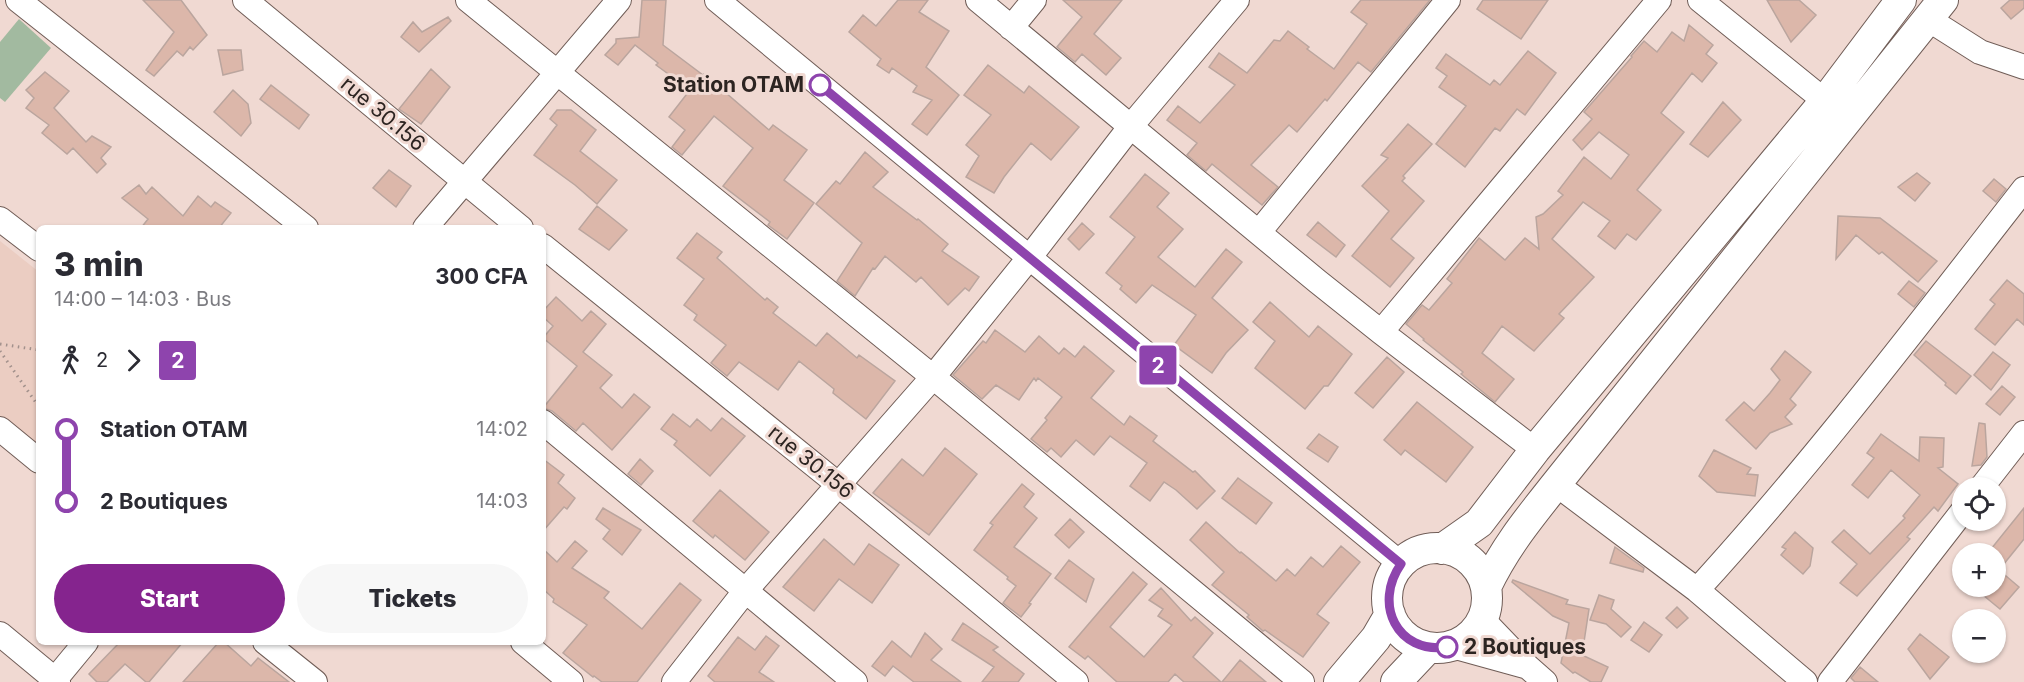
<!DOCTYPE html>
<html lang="en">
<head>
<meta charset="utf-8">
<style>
  :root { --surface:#fff; --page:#f7f7f7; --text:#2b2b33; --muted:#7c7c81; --accent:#85248e }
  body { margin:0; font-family:Inter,sans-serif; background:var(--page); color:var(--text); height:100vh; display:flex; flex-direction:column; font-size:22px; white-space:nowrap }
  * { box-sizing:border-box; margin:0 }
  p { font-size:20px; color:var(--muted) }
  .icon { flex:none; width:33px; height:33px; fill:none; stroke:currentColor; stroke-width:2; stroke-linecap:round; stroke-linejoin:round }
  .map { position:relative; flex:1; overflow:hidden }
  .sheet { position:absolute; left:36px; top:225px; width:510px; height:420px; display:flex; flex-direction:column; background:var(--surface); border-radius:9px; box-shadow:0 2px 4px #0004 }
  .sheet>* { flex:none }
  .badge { padding:0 12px; border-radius:4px; font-size:21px; line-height:39px }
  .controls { position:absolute; left:1952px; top:477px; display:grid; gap:12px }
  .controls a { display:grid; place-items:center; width:54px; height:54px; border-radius:50%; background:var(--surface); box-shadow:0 2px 4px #0004; font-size:30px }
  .map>.badge { position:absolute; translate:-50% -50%; box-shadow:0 0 0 3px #fff }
  .legs { display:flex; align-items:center; gap:9px; height:66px; padding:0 18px; font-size:20px }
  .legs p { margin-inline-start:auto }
  .headline { display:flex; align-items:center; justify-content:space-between; height:102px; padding:0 18px }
  h1 { font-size:33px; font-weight:800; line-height:45px }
  .cta { display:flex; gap:12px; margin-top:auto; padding:12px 18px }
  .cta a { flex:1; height:69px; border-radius:36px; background:var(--accent); color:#fff; font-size:24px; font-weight:800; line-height:69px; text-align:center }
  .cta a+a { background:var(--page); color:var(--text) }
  ul { padding:0 18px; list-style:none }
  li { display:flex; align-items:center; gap:21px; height:72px; font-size:22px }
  li i { display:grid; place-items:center; width:9px; height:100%; margin:0 8px; background:currentColor }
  li i::after { content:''; width:15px; height:15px; margin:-8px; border:4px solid; border-radius:50%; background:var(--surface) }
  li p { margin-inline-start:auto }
  li:first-child i { background:linear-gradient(#0000 50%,currentColor 0) }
  li:last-child i { background:linear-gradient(currentColor 50%,#0000 0) }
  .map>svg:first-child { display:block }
</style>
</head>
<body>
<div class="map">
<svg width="2024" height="682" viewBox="0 0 2024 682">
  <rect width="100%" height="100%" fill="#f0d9d2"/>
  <path fill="#ebcdc2" d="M0 241 39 272V450L0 418Z"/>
  <path fill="#a2baa0" d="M19 19 51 48 5 102 0 98V42Z"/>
  <path fill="#dcb7aa" stroke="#baa59e" stroke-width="1.5" d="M143 0H181L207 35 193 50 190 47 183 56 177 51 154 76 146 70 174 32Z
    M642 0H666L663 45 703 75 704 74 769 130 773 125 807 150 784 180 814 203 787 239 768 225 770 222 723 186 753 148 714 116 682 155 672 147 685 130 669 117 690 90 656 65 658 63 635 45 618 65 605 55 616 43V39L639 37Z
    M898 0H928L919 12 949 31 926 67 959 95 927 135 912 124 932 100 913 92 917 86 892 68 889 73 877 65 881 59 849 32 863 15 876 26Z
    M1063 0H1122L1094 34 1121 58 1106 75 1082 54 1075 62 1057 47 1082 17Z
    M1361 0H1430L1371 72 1358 62 1327 101 1325 99 1297 132 1289 125 1251 165 1278 187 1262 205 1212 164 1206 171 1187 155 1197 143 1167 120 1178 106 1200 123 1235 85 1209 67 1219 53 1247 73 1274 40 1280 41 1288 31 1309 47 1307 49 1334 69 1367 24 1351 12Z
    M1483 0H1548L1521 39 1477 9Z
    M1767 0H1799L1816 15 1791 42Z
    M2010 0H2024V8L2011 19 2001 8Z
    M448 17 451 21 419 52 401 37 413 22 422 32Z
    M1689 25 1713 45 1706 54 1717 63 1702 82 1692 73 1661 113 1684 132 1637 190 1661 210 1636 240 1627 234 1615 249 1598 236 1610 221 1583 202 1552 239 1594 277 1559 314 1564 318 1534 351 1502 326 1482 353 1514 379 1495 402 1461 374 1463 372 1423 340 1424 339 1406 324 1422 305 1429 310 1452 283 1447 279 1479 238 1505 260 1525 238 1539 249 1536 217 1543 214 1563 195 1558 191 1584 157 1611 179 1629 155 1599 132 1582 150 1573 140 1592 119 1584 112 1632 57 1631 56 1644 41 1657 52 1672 32 1684 41Z
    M218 50H241L243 70 223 75Z
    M1528 51 1556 73 1525 115 1517 109 1500 131 1495 128 1465 167 1436 144 1466 106 1439 87 1447 76 1436 68 1446 54 1490 85 1494 80 1500 85Z
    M988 65 1024 93 1029 86 1079 127 1051 160 1031 143 1004 177 994 193 966 177 979 156 966 145 991 115 964 95Z
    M431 69 450 87 421 124 399 109Z
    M45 72 69 91 54 108 86 142 92 136 111 147 101 158 106 164 97 173 73 148 67 154 42 133 49 125 26 108 34 98 26 90Z
    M271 85 309 115 299 129 260 99Z
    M233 90 248 104 251 123 241 136 214 112Z
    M1723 102 1741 120 1708 157 1690 144Z
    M557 110H571L596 130 580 151 617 180 597 204 575 185 534 155 557 125 550 119Z
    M1408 124 1432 144 1403 176 1405 178 1402 181 1424 201 1391 239 1414 258 1390 287 1352 256 1389 211 1362 186 1388 158 1381 155Z
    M865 152 888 172 873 187 917 220 918 219 948 244 942 251 979 277 969 291 965 288 948 305 921 277 916 282 885 256 875 269 873 268 855 296 837 281 862 243 816 204 836 181 840 184Z
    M389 170 411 186 396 207 373 188Z
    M1917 173 1930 183 1915 201 1898 187Z
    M1145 174 1169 193 1157 207 1183 229 1158 257 1195 287 1226 249 1242 262 1212 298 1248 330 1226 353 1212 373 1174 345 1196 315 1152 285 1136 303 1120 289 1122 286 1106 273 1135 237 1110 217Z
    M1994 179 2006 189 1996 202 1983 191Z
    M139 185 146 194 152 187 183 216 198 196 211 207 215 202 231 213 219 228H141L148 219 122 198Z
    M597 206 627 230 609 250 579 229Z
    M1838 216 1880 218 1937 261 1918 282 1882 252 1879 254 1856 235 1836 259Z
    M1318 222 1345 245 1336 257 1307 235Z
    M1082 223 1094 234 1079 250 1068 239Z
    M697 233 722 252 717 258 765 300 767 298 778 307 773 313 816 346 827 333 857 358 859 355 895 381 866 419 833 393 834 389 799 361 778 390 739 362 727 376 711 363 726 345 694 320 697 315 684 305 704 279 677 258Z
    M2007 280 2024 294V325L2017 319 1995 345 1975 329 1995 304 1990 300Z
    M1909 281 1925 293 1914 307 1898 294Z
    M556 297 582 321 591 311 606 324 583 352 612 375 600 388 622 408 634 394 650 407 612 450 583 423 576 431 552 411 543 408 577 366 543 338 553 326 543 317V311Z
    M1270 302 1309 337 1318 326 1352 354 1328 386H1324L1305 409 1255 368 1275 341 1253 322Z
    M995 330 1025 352 1039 336 1059 354 1064 348 1075 357 1084 346 1114 371 1091 398 1124 425 1130 416 1157 436 1153 441 1193 472 1195 471 1215 491 1197 509 1176 490 1164 482 1150 501 1130 486 1147 463 1110 436 1094 455 1076 440 1061 457 1051 448 1047 452 1031 439 1047 420 1045 418 1062 397 1038 378 1036 381 1034 378 1019 400 996 385 982 399 953 375 983 341 986 343Z
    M1926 341 1971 376 1956 394 1945 385 1946 383 1914 355Z
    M1785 351 1811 372 1790 399 1796 405 1785 417 1792 424 1770 433 1756 449 1726 420 1744 402 1754 411 1770 393 1780 380 1771 369Z
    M1993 352 2010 365 1991 390 1974 375Z
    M1387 357 1404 372 1373 408 1355 393Z
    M2002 386 2015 397 2000 415 1986 404Z
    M1417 402 1473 447 1446 482 1405 450 1401 455 1384 440Z
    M673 414 690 427 697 419 711 431 722 418 745 436 710 476 674 445 677 441 661 429Z
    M1979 423 1985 424 1987 457 1981 465 1972 466Z
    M1319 434 1338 447 1328 462 1307 448Z
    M1881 434 1919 461 1920 437 1944 438 1943 467 1938 468 1958 484 1938 511 1934 507 1907 537 1910 539 1857 596 1840 583 1857 564 1832 542 1844 530 1870 554 1905 518 1903 516 1920 495 1891 470 1868 498 1852 485 1874 458 1867 453Z
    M945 448 977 474 929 535 873 493 902 459 923 476Z
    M1714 450 1751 468 1747 474 1758 475 1755 496 1717 492 1699 476Z
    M543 459 564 475 558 483 575 498 567 509 564 507 543 531Z
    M640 459 653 471 641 485 628 474Z
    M1238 478 1272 503 1256 524 1222 498Z
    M1022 484 1034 494 1024 507 1037 518 1014 547 1051 574 1029 603 1031 604 1021 617 1003 603 1016 586 1007 579 1008 577 974 550 993 525 990 523Z
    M720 490 769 532 745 560 715 535 713 538 693 521Z
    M603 508 641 530 622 555 603 539 610 530 596 519Z
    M2024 508V539L1999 570 2019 587 2000 609 1972 586H1995V554H1987Z
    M1070 519 1084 532 1069 548 1055 535Z
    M1206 522 1240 553 1241 552 1276 581 1287 569 1295 576 1311 557 1323 567 1341 546 1360 562 1317 614 1329 623 1303 657 1265 630 1263 631 1247 617 1249 615 1212 585 1224 572 1190 540Z
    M1795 532 1813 548 1810 566 1803 574 1781 555 1786 549 1782 547Z
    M824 539 854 565 869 544 899 565 872 603 839 579 814 611 783 587Z
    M575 541 587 551 572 568 609 592 604 598 642 629 680 583 701 600 637 682H602L594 676 593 677 563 653 587 625 553 602 554 599 543 589V549L557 562Z
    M1615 547 1644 568 1643 572 1610 563Z
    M1069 560 1094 579 1086 602 1055 578Z
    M1133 572 1147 584 1110 627 1144 657 1172 625 1158 616 1163 609 1149 600 1161 588 1191 621 1195 617 1213 633 1193 657 1221 682H1184L1175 674 1168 682H1117L1088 656 1085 659 1069 647Z
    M1513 580 1568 600 1566 604 1589 609 1582 655 1608 667 1601 682H1591L1575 672 1573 673 1561 663 1569 623 1553 616 1512 582Z
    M1599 595 1614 600 1611 609 1631 627 1621 637 1606 624 1590 620Z
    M1677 607 1688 618 1677 628 1666 618Z
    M1644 622 1662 635 1649 652 1631 640Z
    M963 623 998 647 993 650 1024 674 1018 682H982L994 667 952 640Z
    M925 633 942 649 931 660 961 682H914L893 666 885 676 872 666 892 641 911 657Z
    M1920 634 1949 657 1930 679 1908 649Z
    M766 636 779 646 759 672 774 682H715L708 676 738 637 755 650Z
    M120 642H183L149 682H146L125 664 107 682H97L89 674Z
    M219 642H224L251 666 258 658 289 682H183Z
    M1240 660 1266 682H1222Z
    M1860 667 1878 682H1855L1851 678Z"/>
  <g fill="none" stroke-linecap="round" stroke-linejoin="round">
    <defs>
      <path id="minor" d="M18 0 306 228
        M245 0 521 228
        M468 0 933 377 1302 682
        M717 0 1401 564
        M978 0 1317 281 1381 332 1535 450
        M1700 0 1825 101
        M1928 19 1980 52 2024 67
        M1011 28 1034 0
        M0 219 39 249
        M425 228 619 0
        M1259 232 1448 0
        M543 246 839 485 1076 682
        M1381 332 1659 0
        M543 422 855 682
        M0 429 39 461
        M1556 484 1697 590 1805 682
        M1981 488 2024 433
        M1697 590C1813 463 1918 325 2024 189
        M1483 620 1528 667 1545 682
        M0 634 58 682
        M265 642 315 682
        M523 642 571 682
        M1452 646 1528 667
        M53 682 86 642
        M674 682 746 590 933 377 1029 258 1131 126 1237 0
        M1830 682 1962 512"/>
      <path id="major" d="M1387 598a50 50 0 1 1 100 0a50 50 0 1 1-100 0Z
        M1442 549 1479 523 1535 450 1825 101 1901 0
        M1486 587C1505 547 1529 518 1556 484L1943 0
        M1339 682 1376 638 1390 614
        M1396 682 1428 648"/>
    </defs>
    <use href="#minor" stroke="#705d57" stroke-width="26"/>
    <use href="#major" stroke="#705d57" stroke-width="32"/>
    <path stroke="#a2918c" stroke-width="3" stroke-dasharray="1.5 4.5" stroke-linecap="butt" d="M0 344 39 350
      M0 351 39 407"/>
    <use href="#minor" stroke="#fff" stroke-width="24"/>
    <use href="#major" stroke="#fff" stroke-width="30"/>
  </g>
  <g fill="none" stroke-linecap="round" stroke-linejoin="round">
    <defs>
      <path id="line-1" d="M820 85 1401 564C1373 604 1397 654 1447 647"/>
    </defs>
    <use href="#line-1" stroke="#fff" stroke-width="14"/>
    <use href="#line-1" stroke="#8e44ad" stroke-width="9"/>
  </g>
  <g fill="#fff" stroke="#8e44ad" stroke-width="3">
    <circle cx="820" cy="85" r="10"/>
    <circle cx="1447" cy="647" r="10"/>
  </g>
  <g text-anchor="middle" stroke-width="6" stroke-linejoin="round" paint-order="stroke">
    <g font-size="21" font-weight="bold" fill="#2c2421" stroke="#f0d9d2" text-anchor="end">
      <text x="804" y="92">Station OTAM</text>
      <text x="1464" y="654" text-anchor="start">2 Boutiques</text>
    </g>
    <g font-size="21" fill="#2c2421" stroke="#f0d9d2">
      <text transform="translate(383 114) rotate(40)" y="7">rue 30.156</text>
      <text transform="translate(811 462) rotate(39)" y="7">rue 30.156</text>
    </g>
  </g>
</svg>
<div class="controls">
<a><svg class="icon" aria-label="locate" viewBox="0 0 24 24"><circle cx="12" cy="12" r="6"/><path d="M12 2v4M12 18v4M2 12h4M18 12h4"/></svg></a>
<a>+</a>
<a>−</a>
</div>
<b class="badge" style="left:1158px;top:365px;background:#8e44ad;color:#fff">2</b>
<section class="sheet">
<div class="headline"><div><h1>3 min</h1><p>14:00 – 14:03 · Bus</p></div><b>300 CFA</b></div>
<div class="legs"><svg class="icon" aria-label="walk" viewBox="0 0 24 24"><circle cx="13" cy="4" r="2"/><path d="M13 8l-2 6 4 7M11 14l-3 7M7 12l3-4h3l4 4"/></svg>2<svg class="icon" aria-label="forward" viewBox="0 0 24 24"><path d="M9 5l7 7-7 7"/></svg><b class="badge" style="background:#8e44ad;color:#fff">2</b></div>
<ul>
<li><i style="color:#8e44ad"></i><b>Station OTAM</b><p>14:02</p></li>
<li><i style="color:#8e44ad"></i><b>2 Boutiques</b><p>14:03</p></li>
</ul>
<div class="cta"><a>Start</a><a>Tickets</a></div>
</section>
</div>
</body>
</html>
